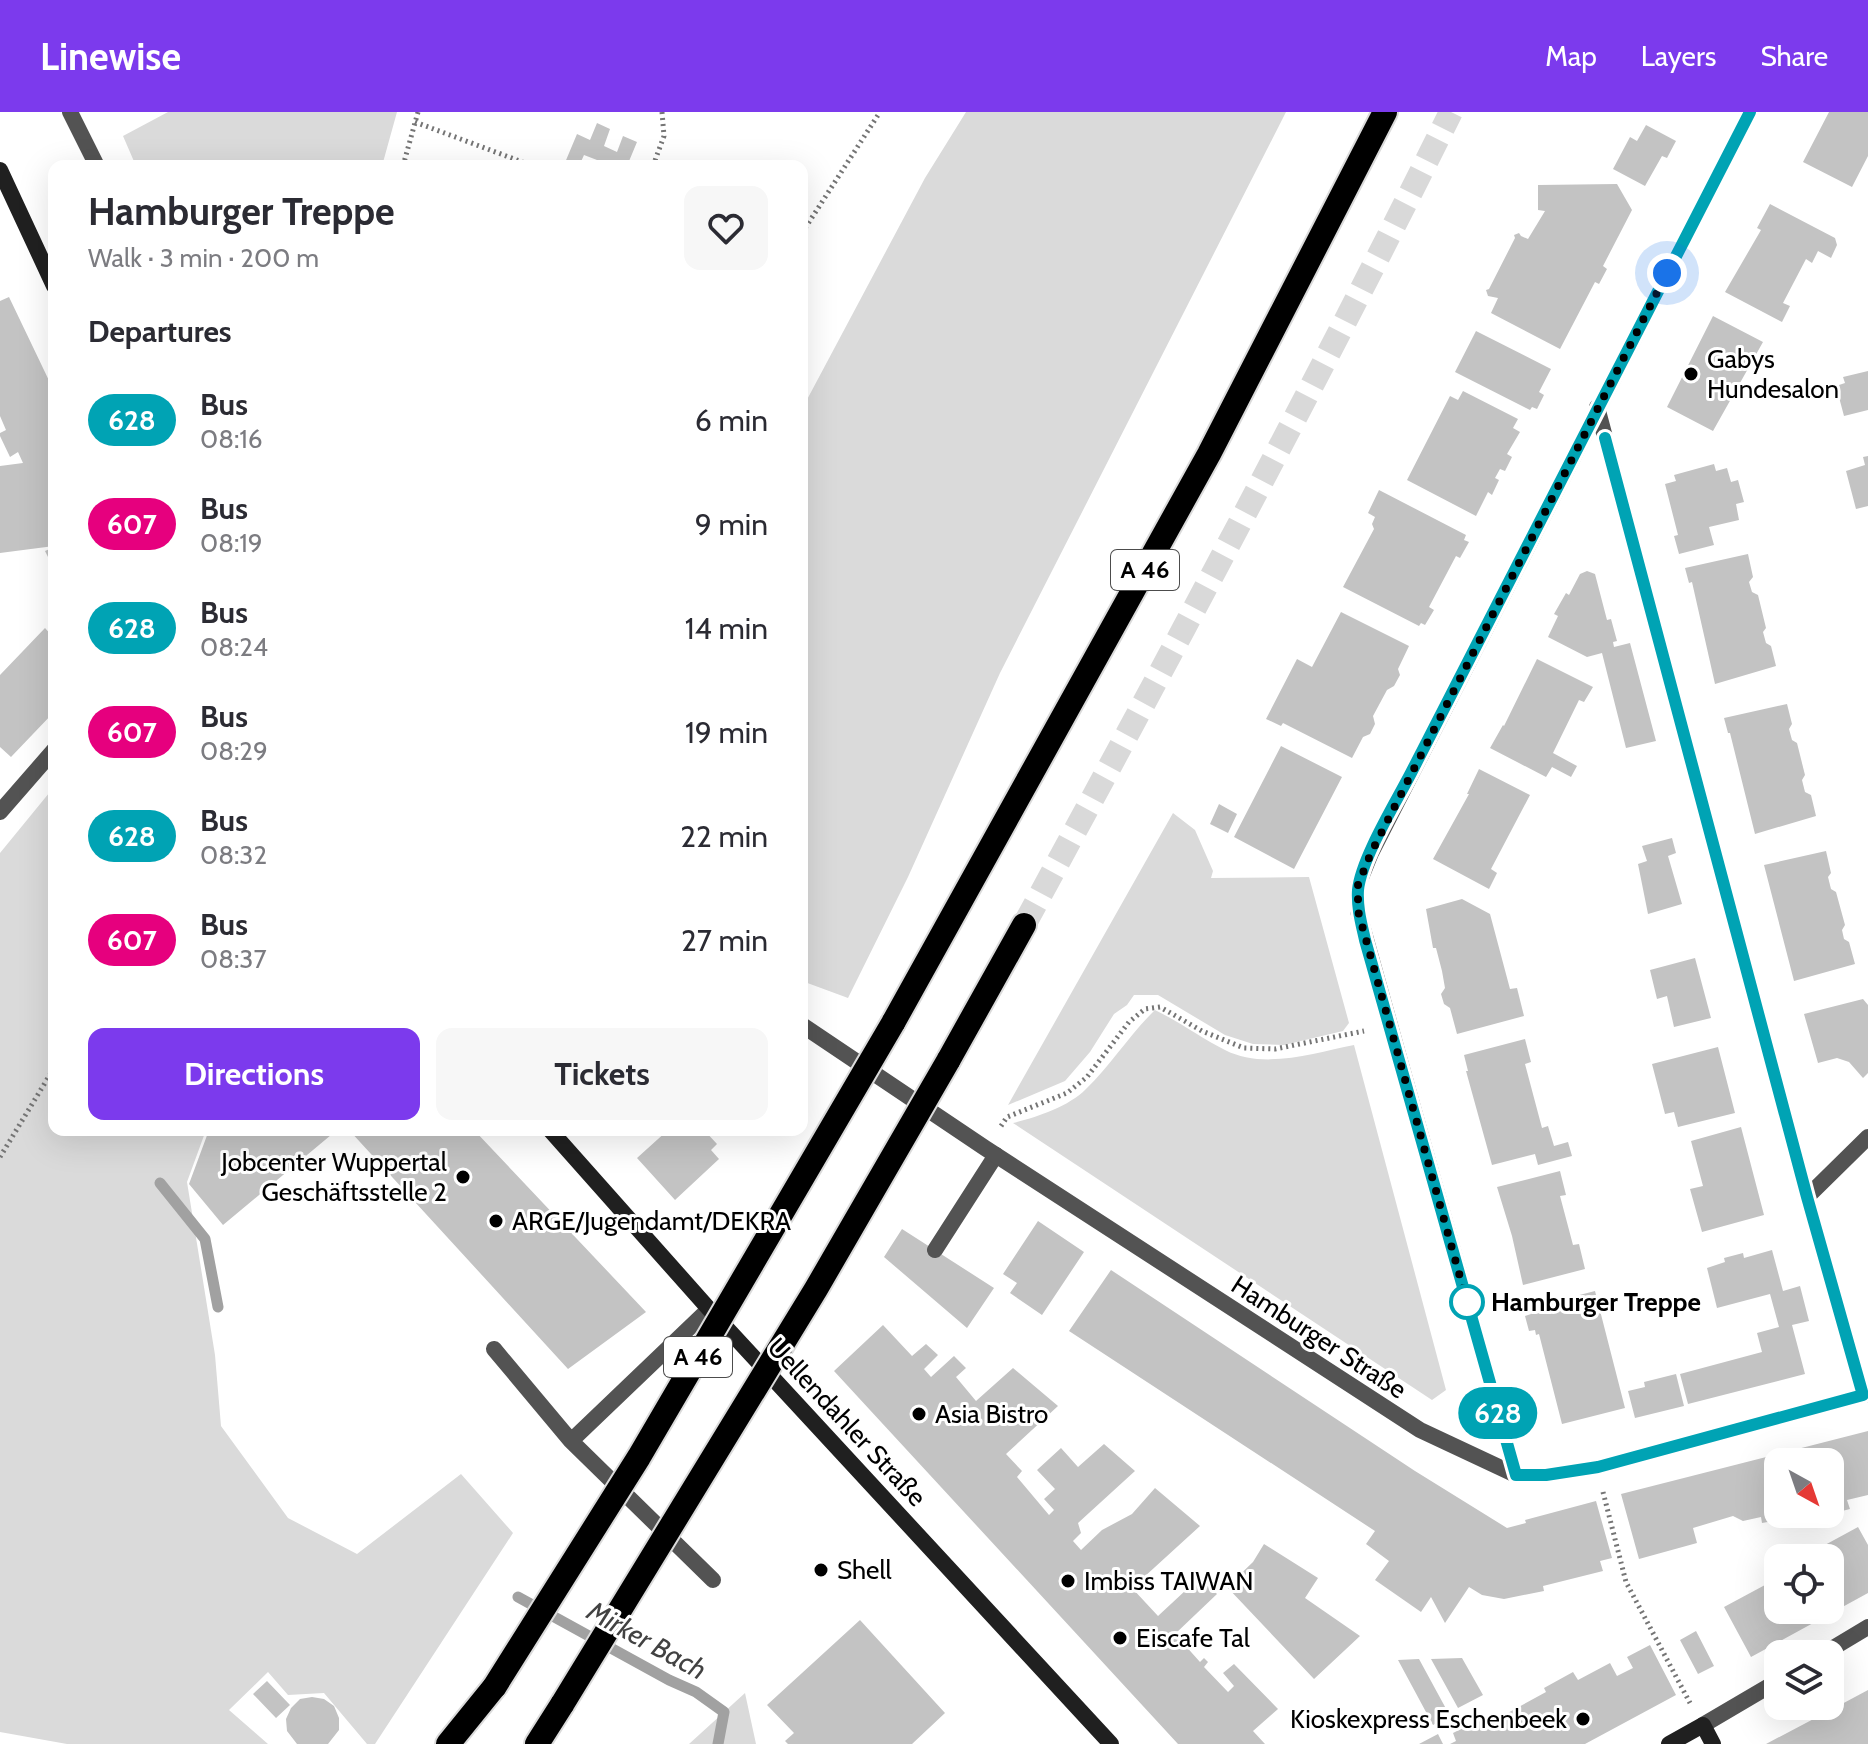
<!DOCTYPE html>
<html lang="en">
<head>
<meta charset="utf-8">
<style>
  :root { --surface:#fff; --page:#f7f7f7; --text:#2b2b33; --muted:#7c7c81; --accent:#7c3aed }
  body { margin:0; font-family:Cabin,sans-serif; background:var(--page); color:var(--text); height:100vh; display:flex; flex-direction:column; font-size:30px; white-space:nowrap }
  * { box-sizing:border-box; margin:0 }
  p { font-size:26px; color:var(--muted) }
  .icon { flex:none; width:44px; height:44px; fill:none; stroke:currentColor; stroke-width:2; stroke-linecap:round; stroke-linejoin:round }
  .map { position:relative; flex:1; overflow:hidden }
  .panel { position:absolute; left:48px; top:48px; width:760px; height:976px; display:flex; flex-direction:column; background:var(--surface); border-radius:16px; box-shadow:0 8px 32px #0002 }
  .panel>* { flex:none }
  .badge { padding:0 16px; border-radius:26px; font-size:28px; line-height:52px }
  .needle { width:52px; rotate:140deg }
  .tools { position:absolute; left:1764px; top:1336px; display:grid; gap:16px }
  .tools a { display:grid; place-items:center; width:80px; height:80px; border-radius:16px; background:var(--surface); box-shadow:0 8px 32px #0002; font-size:40px }
  .you { position:absolute; width:40px; height:40px; margin:-20px; border:6px solid #fff; border-radius:50%; background:#1a73e8; box-shadow:0 0 0 12px #1a73e833 }
  .map>.badge { position:absolute; translate:-50% -50%; box-shadow:0 0 0 4px #fff }
  h2 { padding:0 40px; font-size:30px; line-height:72px }
  .round { display:grid; place-items:center; flex:none; width:84px; height:84px; border-radius:16px; background:var(--page) }
  .head { display:flex; align-items:center; justify-content:space-between; height:136px; padding:0 40px }
  h1 { font-size:38px; font-weight:800; line-height:60px }
  .primary-button { display:flex; gap:16px; margin-top:auto; padding:16px 40px }
  .primary-button a { flex:1; height:92px; border-radius:16px; background:var(--accent); color:#fff; font-size:32px; font-weight:800; line-height:92px; text-align:center }
  .primary-button a+a { background:var(--page); color:var(--text) }
  ul { padding:0; list-style:none }
  li { display:flex; align-items:center; gap:24px; height:104px; padding:0 40px }
  li div { flex:1 }
  li b { display:block; font-size:30px }
  li em { font-style:normal }
  li .badge { min-width:88px; font-weight:700; text-align:center }
  header { display:flex; align-items:center; gap:48px; box-sizing:border-box; height:112px; padding:0 40px; background:var(--accent); color:#fff }
  header strong { font-size:38px }
  nav { display:flex; gap:44px; margin-inline-start:auto; font-size:28px }
  .map>svg:first-child { display:block }
</style>
</head>
<body>
<header>
<strong>Linewise</strong>
<nav><a>Map</a><a>Layers</a><a>Share</a></nav>
</header>
<div class="map">
<svg width="1868" height="1632" viewBox="0 0 1868 1632">
  <rect width="100%" height="100%" fill="#fff"/>
  <path fill="#dadada" d="M168 0H397L382 54H136L123 24Z
    M966 0H1286L1000 561 908 765 848 886 802 869V297L925 66Z
    M54 675V1018H206L187 1070 215 1243 221 1314 288 1406 357 1442 461 1362 513 1421 375 1632H367L324 1581 288 1583 268 1560 229 1598 268 1632H67L0 1620V741Z
    M1173 701 1195 718 1213 759 1211 766 1309 765 1349 911 1343 919 1284 933 1253 932 1225 923 1158 883H1134L1127 893 1114 902 1090 940 1065 969 1008 993Z
    M1155 898C1180 910 1201 926 1225 938 1264 958 1314 941 1354 933L1446 1278 1432 1288 1013 1011C1037 1005 1068 995 1086 977 1111 953 1130 922 1155 898Z
    M745 1581 756 1632H689Z"/>
  <g fill="none" stroke-linecap="round" stroke-linejoin="round">
    <path stroke="#a1a1a1" stroke-width="11" d="M160 1071 205 1127 218 1195
      M518 1485 669 1568 696 1580 724 1600 718 1632"/>
  </g>
  <path fill="#c3c3c3" d="M1829 0H1868V44L1852 75 1803 50Z
    M597 11 610 17 604 34 617 40 623 24 637 30 627 54H595L597 48 584 43 579 54 564 53 577 22 590 28Z
    M1646 13 1676 29 1667 46 1662 44 1645 74 1613 57 1630 25 1637 29Z
    M1617 72 1632 98 1603 154 1607 157 1599 172 1595 170 1560 237 1491 201 1498 186 1488 184 1486 178 1489 177 1515 126 1514 123 1519 121 1521 124 1528 127 1545 99 1538 98V73Z
    M1770 92 1835 126 1837 133 1831 146 1818 139 1812 151 1806 147 1783 191 1790 194 1782 210 1725 180 1761 118 1757 116Z
    M9 185 54 279V434L0 441V354L23 351 18 340 10 345 0 324V321L6 318 0 304V189Z
    M1713 204 1763 230 1713 319 1667 295Z
    M1476 219 1551 257 1539 280 1544 283 1537 297 1532 295 1530 298 1455 260Z
    M1868 259V298L1844 304 1836 274 1845 271 1843 265Z
    M1463 279 1518 307 1513 316 1520 320 1507 342 1512 345 1505 359 1500 357 1495 366 1499 368 1492 383 1488 380 1476 404 1407 368 1450 284 1458 288Z
    M1868 344V394L1856 397 1846 359 1865 353 1863 345Z
    M1714 352 1716 359 1727 356 1731 370 1738 368 1744 390 1736 392 1739 408 1709 415 1714 433 1679 442 1674 424 1678 423 1665 372 1676 369 1674 363Z
    M1379 378 1466 423 1464 428 1469 430 1460 446 1456 444 1429 495 1434 498 1425 513 1421 511 1419 514 1343 475 1374 417 1372 412 1375 405 1368 401Z
    M54 435V457L45 439Z
    M1748 442 1753 465 1749 470 1752 480 1758 483 1766 516 1763 520 1766 531 1771 534 1776 554 1715 572 1692 470 1689 471 1685 456Z
    M1587 459 1595 462 1607 508 1611 507 1617 529 1613 530 1614 535 1630 531 1656 629 1626 636 1602 541 1587 545 1548 525 1558 504 1554 502 1566 481 1569 483 1580 462Z
    M1341 500 1409 534 1398 557 1400 563 1394 574 1387 578 1373 604 1375 612 1370 622 1363 625 1352 646 1283 611 1281 614 1266 607 1297 547 1312 555Z
    M45 516 54 526V600L11 645 0 635V563Z
    M1537 547 1593 575 1584 590 1579 588 1553 641 1577 654 1571 665 1552 655 1546 665 1490 636 1503 613 1504 614Z
    M1787 592 1792 612 1789 617 1792 628 1797 631 1805 663 1802 668 1805 680 1811 683 1816 704 1755 722 1730 621H1728L1724 606Z
    M1281 634 1342 665 1294 757 1234 725Z
    M1479 657 1530 683 1491 757 1497 761 1489 777 1433 747 1469 682H1467Z
    M1219 692 1237 702 1228 721 1210 712Z
    M1672 726 1676 741 1668 744 1682 792 1648 802 1638 752 1647 749 1642 734Z
    M1826 739 1831 761 1828 765 1831 777 1836 780 1845 813 1842 818 1844 827 1849 830 1855 852 1794 869 1764 753Z
    M1462 787 1490 802 1510 877 1517 876 1524 904 1457 922 1450 896 1444 892 1441 882 1445 876 1442 859 1436 836H1433L1426 797Z
    M1695 846 1711 906 1674 915 1667 884 1657 887 1650 858Z
    M1863 887 1868 893V961L1863 966 1849 950 1837 946 1818 951 1804 902Z
    M1525 927 1531 950 1525 952 1542 1016 1548 1014 1554 1034 1568 1030 1572 1044 1538 1053 1535 1042 1492 1053 1466 959H1468L1464 943Z
    M1718 935 1735 1001 1678 1015 1674 1000 1665 1002 1652 952Z
    M1741 1015 1764 1103 1702 1120 1690 1077 1703 1074 1691 1029Z
    M209 1018H327L331 1023 223 1113 189 1072Z
    M349 1018H474L646 1200 568 1257Z
    M668 1018H704L717 1032 711 1038 719 1047 675 1088 637 1046Z
    M1560 1059 1566 1083 1560 1084 1573 1133 1579 1132 1585 1157 1523 1173 1512 1124 1497 1075Z
    M1038 1109 1084 1140 1042 1203 1010 1181 1017 1171 1003 1162Z
    M902 1117 994 1176 967 1216 884 1145Z
    M1772 1138 1783 1179 1800 1174 1809 1209 1792 1213 1805 1262 1688 1292 1680 1262 1762 1240 1757 1221 1779 1215 1770 1182 1717 1196 1707 1156 1725 1150 1724 1146 1743 1141 1744 1146Z
    M1111 1158 1415 1359 1507 1416 1526 1411 1525 1408 1596 1389 1612 1446 1600 1449 1603 1459 1543 1474 1544 1479 1504 1487 1482 1483 1469 1475 1445 1511 1431 1485 1421 1500 1375 1468 1389 1449 1366 1432 1375 1419 1069 1219Z
    M1595 1179 1625 1296 1562 1312 1539 1222 1536 1223 1535 1218 1529 1219 1525 1204 1531 1202 1529 1196Z
    M883 1213 912 1244 926 1232 938 1243 924 1257 931 1265 954 1244 966 1256 956 1265 976 1289 1013 1256 1058 1294 1006 1342 1022 1359 1017 1365 1049 1403 1054 1398 1044 1387 1055 1377 1037 1358 1061 1336 1078 1355 1104 1332 1135 1359 1078 1411 1081 1421 1073 1429 1081 1438 1102 1418 1132 1402 1155 1376 1200 1414 1132 1476 1158 1504 1200 1465 1217 1482 1175 1522 1200 1550 1204 1546 1208 1550 1204 1555 1228 1580 1234 1574 1223 1561 1234 1552 1278 1597 1253 1619 1265 1632H1178L834 1259Z
    M1676 1262 1684 1294 1635 1306 1628 1279 1645 1275 1644 1270Z
    M1868 1319V1383L1847 1388 1850 1397 1830 1402V1350H1778V1402L1826 1403 1781 1414 1779 1408 1762 1411 1761 1405 1743 1409 1733 1404 1693 1416 1697 1431 1639 1447 1621 1382Z
    M1858 1415 1868 1433V1481L1751 1545 1724 1495 1778 1466V1498H1830V1446H1801Z
    M1264 1432 1318 1466 1305 1486 1360 1524 1314 1567 1227 1475 1253 1450Z
    M860 1508 945 1601 912 1632H788L785 1629 794 1621 767 1593Z
    M1696 1519 1714 1554 1698 1562 1680 1528Z
    M1650 1533 1676 1583 1585 1632H1450L1456 1629 1453 1621 1479 1608 1482 1615 1546 1580 1544 1576 1573 1560 1578 1568 1610 1551 1617 1564 1633 1556 1627 1545Z
    M1462 1546 1483 1583 1458 1596 1431 1547Z
    M1419 1547 1450 1604 1433 1613 1398 1548Z
    M267 1569 290 1593 276 1606 253 1582Z
    M1868 1578V1632H1766L1840 1593Z
    M312 1585 324 1587 334 1594 339 1606V1618L328 1632H297L287 1619 286 1607 291 1596 300 1587Z
    M1438 1622 1443 1632H1419Z"/>
  <g fill="none" stroke-linecap="round" stroke-linejoin="round">
    <path stroke="#d9d9d9" stroke-width="24" stroke-dasharray="24 12" stroke-linecap="butt" d="M1024 813C1170 544 1315 274 1451 0"/>
    <defs>
      <path id="highway" d="M893 911 1209 342 1385 0
        M948 949 1024 813
        M448 1632 495 1574
        M537 1632 563 1591"/>
    </defs>
    <use href="#highway" stroke="#dbdbdb" stroke-width="28"/>
    <path stroke="#757575" stroke-width="5" stroke-dasharray="2 4" stroke-linecap="butt" d="M415 10 533 54
      M403 54 418 0
      M653 54 664 24 662 0
      M802 121 880 0
      M1001 1014 1007 1005 1067 981 1087 965 1129 910 1145 897 1160 895 1202 919 1244 936 1275 937 1364 919
      M0 1045 54 956
      M1603 1380 1626 1470 1690 1591"/>
    <path stroke="#535353" stroke-width="16" d="M935 1138 996 1043
      M494 1237 571 1329 709 1197
      M571 1329 713 1468"/>
    <path stroke="#535353" stroke-width="16" d="M70 0 97 54
      M1597 295 1807 1085 1863 1283
      M0 700 54 638
      M802 913 985 1036 1420 1318 1516 1363H1546L1598 1355 1868 1282
      M1807 1085 1868 1025
      M1516 1363 1358 799V773L1371 741 1750 0
      M1823 1542 1868 1515
      M1703 1613 1778 1569"/>
    <path stroke="#202020" stroke-width="16" d="M0 58 54 174
      M550 1018 709 1197 1111 1632
      M1669 1632 1703 1613 1713 1632"/>
    <use href="#highway" stroke="#000" stroke-width="24"/>
    <defs>
      <path id="highway-bridge" d="M495 1574 639 1345 893 911
        M563 1591 816 1177 948 949"/>
    </defs>
    <use href="#highway-bridge" stroke="#dbdbdb" stroke-width="28" stroke-linecap="butt"/>
    <use href="#highway-bridge" stroke="#000" stroke-width="24"/>
  </g>
  <g fill="none" stroke-linecap="round" stroke-linejoin="round">
    <defs>
      <path id="line" d="M1605 326 1807 1085 1863 1283 1598 1355 1546 1363H1516L1365 828C1361 810 1357 796 1358 778 1361 746 1398 687 1413 657L1750 0"/>
    </defs>
    <use href="#line" stroke="#fff" stroke-width="18"/>
    <use href="#line" stroke="#00a3b4" stroke-width="12"/>
    <path stroke="#000" stroke-width="8" stroke-dasharray="0 14.4" d="M1467 1190 1358 799V773L1371 741 1667 161"/>
  </g>
  <g fill="#000" stroke="#fff" stroke-width="3">
    <circle cx="1691" cy="262" r="8"/>
    <circle cx="463" cy="1065" r="8"/>
    <circle cx="496" cy="1109" r="8"/>
    <circle cx="919" cy="1302" r="8"/>
    <circle cx="821" cy="1458" r="8"/>
    <circle cx="1068" cy="1469" r="8"/>
    <circle cx="1120" cy="1526" r="8"/>
    <circle cx="1583" cy="1607" r="8"/>
  </g>
  <circle fill="#fff" stroke="#00a3b4" stroke-width="4" cx="1467" cy="1190" r="16"/>
  <g text-anchor="middle" stroke-width="6" stroke-linejoin="round" paint-order="stroke">
    <g fill="#fff" stroke="#4c4c4c" stroke-width="2">
      <rect x="1111" y="438" width="68" height="40" rx="6"/>
      <rect x="664" y="1225" width="68" height="40" rx="6"/>
    </g>
    <g font-size="24" font-weight="bold" fill="#000">
      <text x="1145" y="466">A 46</text>
      <text x="698" y="1253">A 46</text>
    </g>
    <g font-size="26" fill="#000" stroke="#fff" text-anchor="start">
      <text x="1707" y="256">Gabys<tspan x="1707" dy="30">Hundesalon</tspan></text>
      <text x="447" y="1059" text-anchor="end">Jobcenter Wuppertal<tspan x="447" dy="30">Geschäftsstelle 2</tspan></text>
      <text x="512" y="1118">ARGE/Jugendamt/DEKRA</text>
      <text x="935" y="1311">Asia Bistro</text>
      <text x="837" y="1467">Shell</text>
      <text x="1084" y="1478">Imbiss TAIWAN</text>
      <text x="1136" y="1535">Eiscafe Tal</text>
      <text x="1567" y="1616" text-anchor="end">Kioskexpress Eschenbeek</text>
    </g>
    <g font-size="26" font-weight="bold" fill="#000" stroke="#fff" text-anchor="start">
      <text x="1491" y="1199">Hamburger Treppe</text>
    </g>
    <g font-size="26" fill="#000" stroke="#fff">
      <text transform="translate(1319 1225) rotate(33)" y="9">Hamburger Straße</text>
      <text transform="translate(847 1310) rotate(47)" y="9">Uellendahler Straße</text>
    </g>
    <g font-size="28" font-style="italic" fill="#424242" stroke="#fff">
      <text transform="translate(647 1528) rotate(29)" y="10">Mirker Bach</text>
    </g>
  </g>
</svg>
<div class="tools">
<a><svg class="needle" viewBox="-14 -14 28 28"><path d="M0-13l5 13h-10z" fill="#e53935"/><path d="M0 13l5-13h-10z" fill="#7c7c81"/></svg></a>
<a><svg class="icon" aria-label="locate" viewBox="0 0 24 24"><circle cx="12" cy="12" r="6"/><path d="M12 2v4M12 18v4M2 12h4M18 12h4"/></svg></a>
<a><svg class="icon" aria-label="layers" viewBox="0 0 24 24"><path d="M12 4l9 5-9 5-9-5zM3 14l9 5 9-5"/></svg></a>
</div>
<div class="you" style="left:1667px;top:161px"></div>
<b class="badge" style="left:1498px;top:1301px;background:#00a3b4;color:#fff">628</b>
<section class="panel">
<div class="head"><div><h1>Hamburger Treppe</h1><p>Walk · 3 min · 200 m</p></div><a class="round"><svg class="icon" aria-label="heart" viewBox="0 0 24 24"><path d="M12 20l-8-8c-3-5 5-10 8-4 3-6 11-1 8 4z"/></svg></a></div>
<h2>Departures</h2>
<ul>
<li><span class="badge" style="background:#00a3b4;color:#fff">628</span><div><b>Bus</b><p>08:16</p></div><em>6 min</em></li>
<li><span class="badge" style="background:#e6007e;color:#fff">607</span><div><b>Bus</b><p>08:19</p></div><em>9 min</em></li>
<li><span class="badge" style="background:#00a3b4;color:#fff">628</span><div><b>Bus</b><p>08:24</p></div><em>14 min</em></li>
<li><span class="badge" style="background:#e6007e;color:#fff">607</span><div><b>Bus</b><p>08:29</p></div><em>19 min</em></li>
<li><span class="badge" style="background:#00a3b4;color:#fff">628</span><div><b>Bus</b><p>08:32</p></div><em>22 min</em></li>
<li><span class="badge" style="background:#e6007e;color:#fff">607</span><div><b>Bus</b><p>08:37</p></div><em>27 min</em></li>
</ul>
<div class="primary-button"><a>Directions</a><a>Tickets</a></div>
</section>
</div>
</body>
</html>
